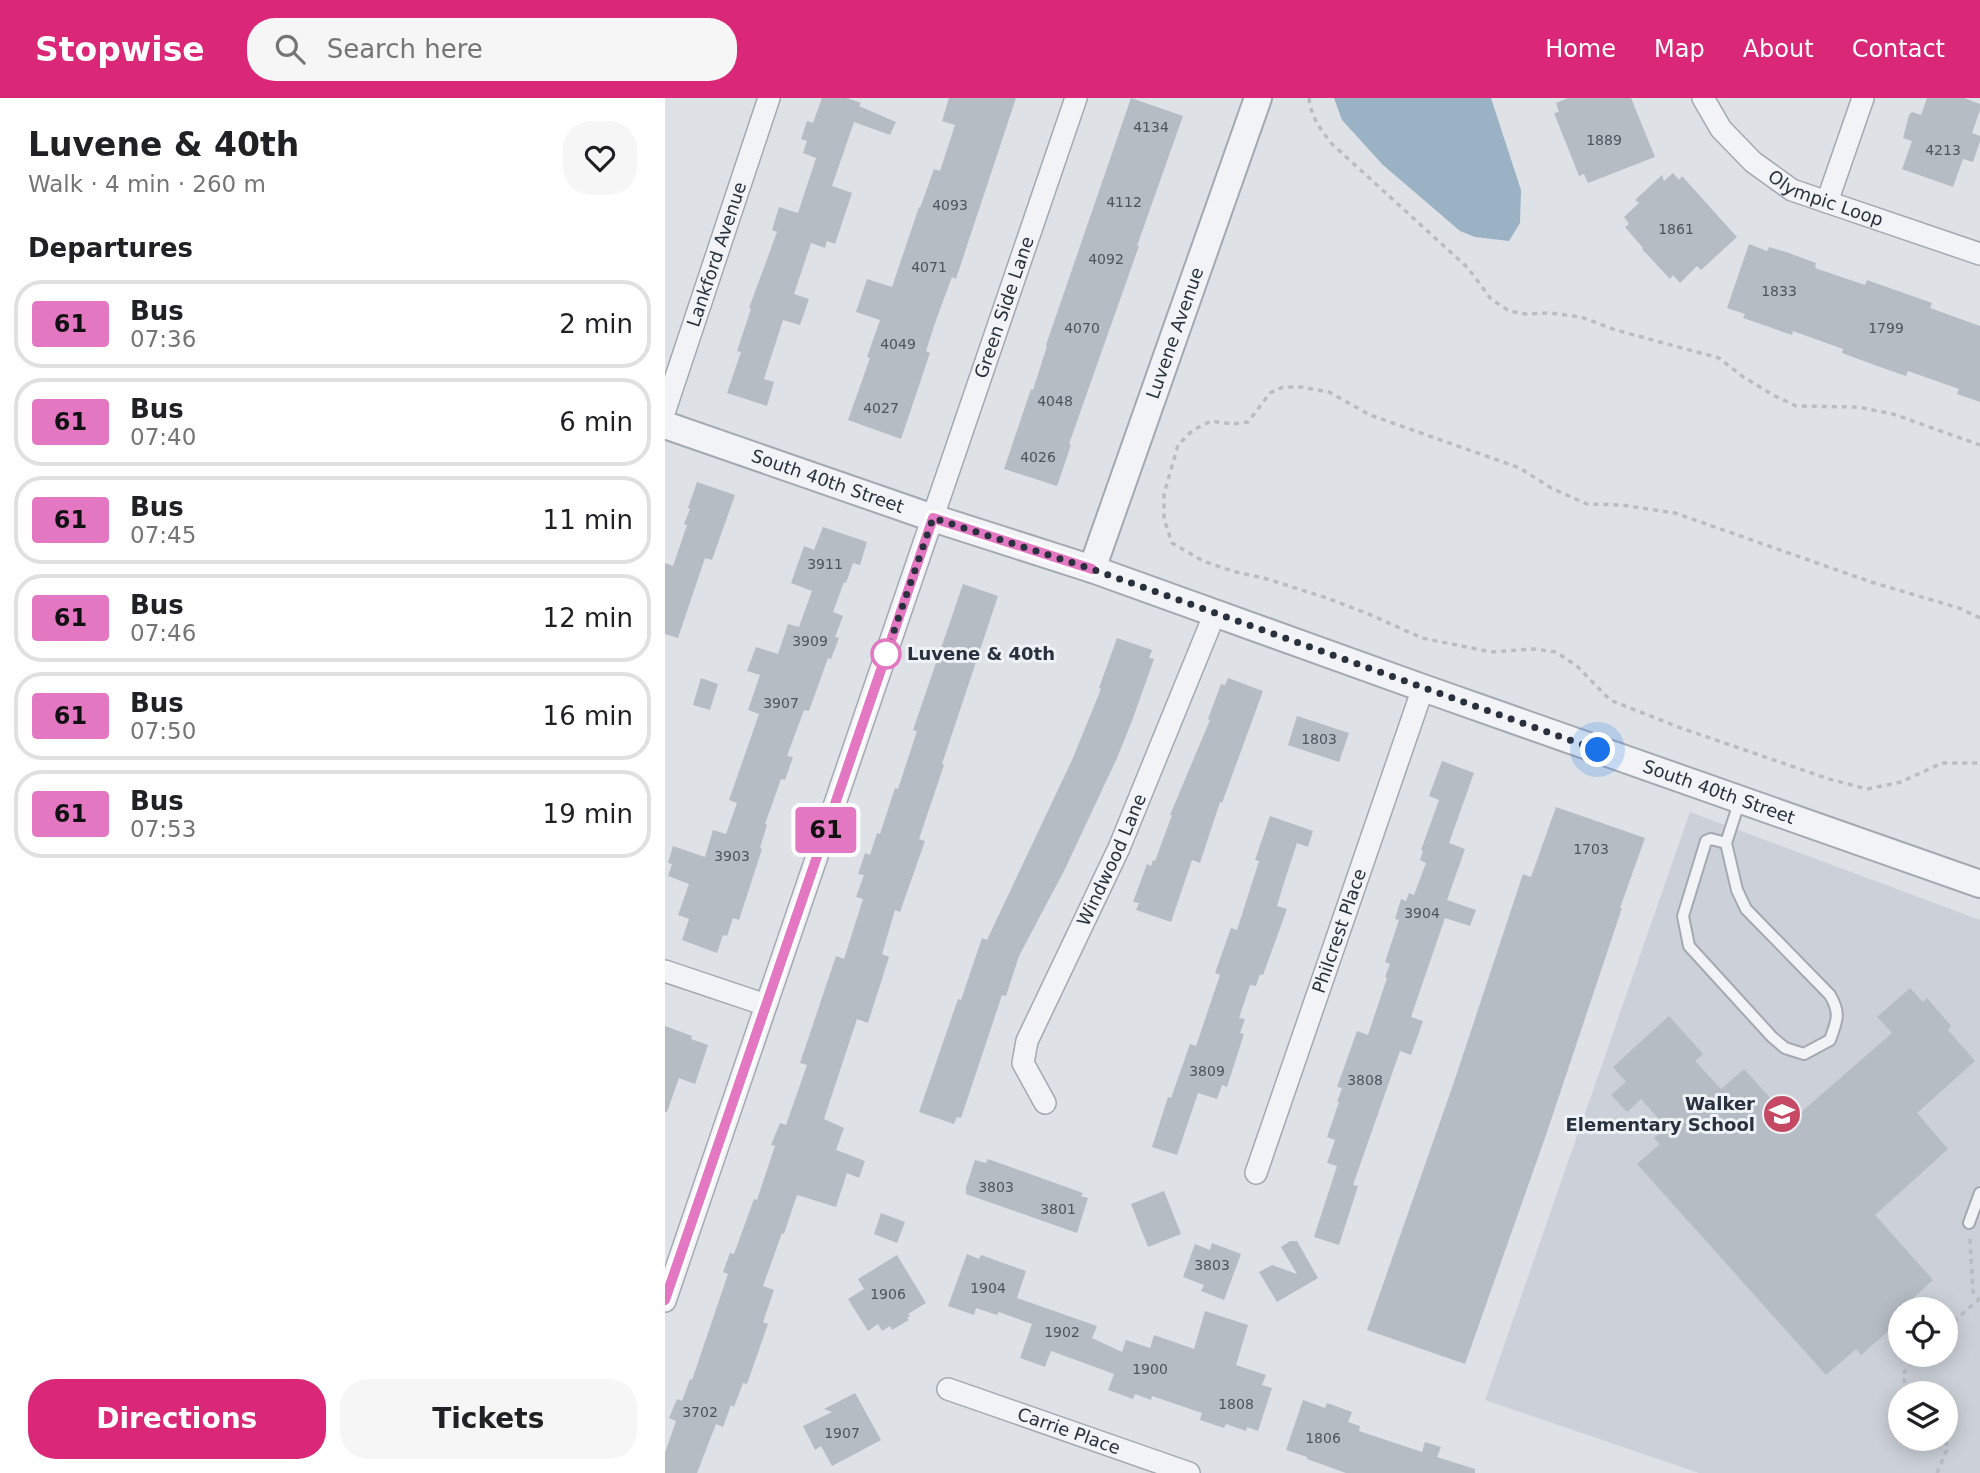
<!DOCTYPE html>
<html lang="en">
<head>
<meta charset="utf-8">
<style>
  :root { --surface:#fff; --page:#f6f6f6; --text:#202124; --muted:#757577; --line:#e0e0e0; --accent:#db2777 }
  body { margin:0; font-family:"DejaVu Sans",sans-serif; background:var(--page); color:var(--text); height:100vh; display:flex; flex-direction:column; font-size:26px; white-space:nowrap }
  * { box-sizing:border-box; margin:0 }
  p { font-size:23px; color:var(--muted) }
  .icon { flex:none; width:38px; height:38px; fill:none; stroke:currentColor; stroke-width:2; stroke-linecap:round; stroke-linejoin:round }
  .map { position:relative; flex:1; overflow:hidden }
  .side { display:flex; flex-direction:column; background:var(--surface); width:665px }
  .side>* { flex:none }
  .badge { padding:0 14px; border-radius:5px; font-size:24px; line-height:46px }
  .fabs { position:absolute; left:1223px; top:1199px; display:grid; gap:14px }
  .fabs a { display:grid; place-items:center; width:70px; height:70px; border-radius:50%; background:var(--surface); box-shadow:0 4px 18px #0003; font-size:35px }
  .you { position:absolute; width:35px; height:35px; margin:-18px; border:5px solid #fff; border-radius:50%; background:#1a73e8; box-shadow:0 0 0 10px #1a73e833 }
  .map>.badge { position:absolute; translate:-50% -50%; box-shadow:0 0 0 4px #fff }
  h2 { padding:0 28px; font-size:26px; line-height:63px }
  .round { display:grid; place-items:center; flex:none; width:74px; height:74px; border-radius:28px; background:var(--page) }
  .headline { display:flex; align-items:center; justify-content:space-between; height:119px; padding:0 28px }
  h1 { font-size:33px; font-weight:600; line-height:52px }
  .button { display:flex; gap:14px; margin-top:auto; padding:14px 28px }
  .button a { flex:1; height:80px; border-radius:28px; background:var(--accent); color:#fff; font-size:28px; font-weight:600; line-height:80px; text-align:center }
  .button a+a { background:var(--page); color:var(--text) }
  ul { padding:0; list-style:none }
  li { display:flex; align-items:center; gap:21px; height:88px; margin:0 14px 10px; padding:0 14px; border:4px solid var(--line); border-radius:28px }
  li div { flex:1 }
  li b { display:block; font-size:26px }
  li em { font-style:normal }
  li .badge { min-width:77px; font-weight:700; text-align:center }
  header { display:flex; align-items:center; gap:42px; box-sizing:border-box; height:98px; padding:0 35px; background:var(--accent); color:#fff }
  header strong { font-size:33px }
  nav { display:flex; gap:38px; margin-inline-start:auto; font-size:24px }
  .search { width:490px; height:63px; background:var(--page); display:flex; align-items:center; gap:18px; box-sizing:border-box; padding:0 24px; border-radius:28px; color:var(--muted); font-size:26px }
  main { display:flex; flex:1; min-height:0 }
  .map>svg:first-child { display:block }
</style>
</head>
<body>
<header>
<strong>Stopwise</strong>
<div class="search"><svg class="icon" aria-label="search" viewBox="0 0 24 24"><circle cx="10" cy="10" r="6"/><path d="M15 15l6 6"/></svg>Search here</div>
<nav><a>Home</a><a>Map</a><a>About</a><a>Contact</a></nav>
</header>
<main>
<section class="side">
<div class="headline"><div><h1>Luvene &amp; 40th</h1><p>Walk · 4 min · 260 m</p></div><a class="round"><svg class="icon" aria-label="heart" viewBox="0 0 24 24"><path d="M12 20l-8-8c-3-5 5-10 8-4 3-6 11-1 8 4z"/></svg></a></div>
<h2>Departures</h2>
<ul>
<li><span class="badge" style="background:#e377c2;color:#111">61</span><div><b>Bus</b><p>07:36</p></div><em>2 min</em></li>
<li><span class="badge" style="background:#e377c2;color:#111">61</span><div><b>Bus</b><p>07:40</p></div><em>6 min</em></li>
<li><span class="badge" style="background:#e377c2;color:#111">61</span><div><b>Bus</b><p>07:45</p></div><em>11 min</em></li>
<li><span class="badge" style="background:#e377c2;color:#111">61</span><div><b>Bus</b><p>07:46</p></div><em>12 min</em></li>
<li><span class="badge" style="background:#e377c2;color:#111">61</span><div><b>Bus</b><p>07:50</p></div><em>16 min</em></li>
<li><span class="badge" style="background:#e377c2;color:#111">61</span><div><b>Bus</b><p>07:53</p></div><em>19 min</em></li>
</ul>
<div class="button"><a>Directions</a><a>Tickets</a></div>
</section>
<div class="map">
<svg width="1315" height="1375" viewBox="0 0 1315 1375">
  <rect width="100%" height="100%" fill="#dee2e7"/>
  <path fill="#ccd1d9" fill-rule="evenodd" d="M1025 714 1315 822V1375H1034L820 1302ZM1236 1211H1281V1256H1236ZM1236 1295H1281V1340H1236Z"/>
  <path fill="#9bb2c5" d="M669 0H826L856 92 855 125 844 143 810 139 795 133 718 67 677 22Z"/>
  <path fill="#b6bcc3" d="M157 0H182L196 5 194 8 231 24 225 37 189 24 167 88 187 95 170 146 162 143 160 150 146 145 129 196 144 201 135 227 118 222 99 281 109 284 102 308 62 295 76 254 72 253 86 211 84 210 112 134 107 132 114 109 133 115 151 60 138 55 142 43 136 41 142 23 148 25Z
    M284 0H351L291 181 287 179 270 225 261 253 265 255 236 341 183 322 205 260 202 259 215 222 191 214 202 181 227 189 254 109 255 110 269 71 275 73 290 27 277 23Z
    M466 0 518 18 472 148H474L404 346 406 347 392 388 339 371 366 291 368 292 382 248 381 247Z
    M903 0H966L990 59 923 85 919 76 914 78 889 15 894 14 891 5Z
    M1262 0H1299L1315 6V12L1307 35 1315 38V43L1308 64 1298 61 1288 89 1237 71 1247 43 1238 40 1244 17 1247 14 1256 17Z
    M1008 75 1014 82 1017 78 1072 139 1036 172 1032 168 1015 185 1008 177 1005 181 977 151 978 150 960 129 964 126 959 119 974 105 970 102 997 77 999 83Z
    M1084 146 1102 153 1104 149 1121 154 1151 165 1150 170 1200 187 1202 182 1267 205 1265 210 1315 228V304L1292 296 1294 291 1243 273 1241 278 1215 269 1177 255 1178 251 1128 233 1127 237 1078 220 1080 216 1062 210Z
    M32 384 70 397 47 462 40 460 13 540 0 536V465L8 468 22 427 19 426 25 411 23 410Z
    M158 429 202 444 195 467 188 465 181 485 179 484 168 514 178 518 170 539 174 540 166 561 163 560 144 613 139 612 122 658 128 659 120 682 116 681 100 726 102 727 95 750 97 751 74 822 68 820 62 838 58 837 52 855 17 842 24 821 13 817 24 786 3 778 7 766 3 765 8 748 40 759 48 732 61 736 72 705 64 702 94 616 83 612 95 577 82 573 91 549 113 556 123 526 134 529 147 493 126 485 139 448 149 452Z
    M298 486 333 498 277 666 279 667 254 741 260 743 235 814 230 812 217 856 224 859 203 925 192 921 159 1021 179 1030 171 1052 200 1063 194 1080 182 1075 171 1109 132 1097 119 1136 117 1135 98 1188 109 1192 98 1224 103 1226 82 1286 78 1285 69 1309 66 1307 58 1329 51 1326 32 1375H0V1355L11 1323 4 1320 12 1301 17 1303 25 1281 27 1282 63 1176 58 1174 65 1155 69 1156 89 1101 92 1102 110 1048 106 1047 115 1025 121 1027 142 967 135 965 171 858 179 861 198 801 191 799 199 777 193 776 200 755 205 757 212 735 215 736 230 690 233 691 252 633 248 632Z
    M452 540 487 552 484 560 489 561 467 623 452 660 400 771 354 858 341 898 337 897 296 1020 292 1019 289 1026 254 1014 293 901 296 902 317 840 322 842 407 662 436 591 434 590Z
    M36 580 53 586 45 612 28 607Z
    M563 580 598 593 557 705 555 704 535 765 527 762 506 824 471 812 474 805 468 804 482 766 486 768 488 762 490 763 507 717H505L545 622 543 621 556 586 560 587Z
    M632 618 684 635 674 664 623 647Z
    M777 663 809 675 784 745 800 751 782 802 811 812 805 828 780 820 746 919 758 923 746 957 735 953 688 1087 693 1088 674 1147 649 1139 672 1068 662 1065 670 1042 662 1039 674 1004H672L677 990 672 989 692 933 703 937 722 880 720 879 725 866 720 864 734 822 730 821 736 801 741 803 744 795 749 797 761 765 755 762 758 753 756 752 774 702 764 698Z
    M891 709 980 740 955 810H957L881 1037 800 1266 702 1232 789 984 858 776 866 779Z
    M605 718 648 733 643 749 632 745 618 788 612 808 622 811 598 877 595 876 591 888 585 887 574 920 580 921 575 935 579 936 562 989 557 987 552 1001 533 995 512 1057 487 1049 503 999 506 1000 525 946 531 948 555 877 550 875 566 830 572 832 594 763 590 762Z
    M1245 890 1258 904 1262 900 1286 928 1283 932 1310 963 1252 1015 1283 1051 1210 1117 1268 1182 1236 1211V1222L1196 1257 1191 1251 1161 1277 972 1066 995 1046 989 1040 1001 1029 976 1001 962 1014 946 997 961 984 948 969 1004 918 1038 956 1030 963 1056 991 1079 971 1126 1023 1227 935 1212 919Z
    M0 928 27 938 26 941 43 947 30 986 14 980 2 1014H0Z
    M323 1061 418 1095 416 1098 423 1100 412 1135 301 1096V1089L310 1062 321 1065Z
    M499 1093 516 1136 483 1149 466 1106Z
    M216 1115 240 1124 232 1145 209 1136Z
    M625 1143H632L653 1180 612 1204 594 1174 607 1167 632 1176 616 1149Z
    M547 1145 576 1156 559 1202 536 1193 539 1187 518 1179 530 1146 545 1152Z
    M302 1156 314 1161 316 1157 361 1173 352 1200 432 1228 427 1240 457 1254 461 1242 485 1250 489 1237 529 1251 540 1213 583 1227 571 1267 601 1277 597 1287 607 1290 593 1333 582 1329 581 1333 561 1326 559 1330 535 1322 537 1315 487 1298 486 1302 470 1296 468 1301 443 1292 449 1276 386 1253 380 1269 355 1260 367 1226 334 1214 332 1217 311 1210 309 1217 283 1208Z
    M232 1157 261 1205 243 1216 245 1218 242 1220 244 1222 227 1232 225 1228 217 1233 213 1226 203 1233 183 1201 199 1191 193 1181Z
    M190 1295 216 1342 167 1368 156 1348 150 1352 138 1328 167 1314 159 1311Z
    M638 1302 660 1310 662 1305 687 1314 683 1324 695 1328 694 1333 757 1354 760 1344 776 1349 772 1359 810 1371V1375H681L642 1361V1359L621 1352Z"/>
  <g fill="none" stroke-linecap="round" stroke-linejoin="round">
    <defs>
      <path id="service" d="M1061 745 1072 792 1081 811 1165 897C1176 916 1172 922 1165 942L1139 956 1120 950 1107 939 1024 848 1018 818 1041 743 1046 741 1061 745 1075 702
        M1304 1125 1315 1095"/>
      <g id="minor">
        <path id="s1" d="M1038 0 1056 31 1088 64 1127 92 1315 156"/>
        <path d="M1162 104 1198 0"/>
        <path id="s2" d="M0 312 104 0"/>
        <path d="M0 873 101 907"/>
        <path id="s3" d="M380 1005 358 965 362 943 454 750 550 515"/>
        <path id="s4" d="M591 1075 758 590"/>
        <path id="s5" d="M0 1203 411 0"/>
        <path id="s6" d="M283 1291 524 1375"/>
      </g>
      <g id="tertiary">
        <path id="s7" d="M0 327 268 420 427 471 758 590 1315 786"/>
        <path id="s8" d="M427 471 593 0"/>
      </g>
    </defs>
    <use href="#service" stroke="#a4a9b1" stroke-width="14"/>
    <use href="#minor" stroke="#a4a9b1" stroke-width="24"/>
    <use href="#tertiary" stroke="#a4a9b1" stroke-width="30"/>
    <path stroke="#b9bdc2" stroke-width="3.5" stroke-dasharray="5 5" stroke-linecap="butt" d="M644 0C646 19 655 31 667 46L803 170 826 201 844 213 861 216 885 215 916 219 951 232 1054 260 1077 278 1108 297 1131 308 1193 309 1228 316 1315 347
      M1315 520 1294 510 1206 484 1010 415 957 407 922 406 886 390 855 370 705 317 664 294 636 289H618L605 295 583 324 567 326 546 323 528 332 513 347 499 396V421L507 445 538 463 567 473 602 481 662 500 706 517 757 540 826 554 869 551 891 554 912 568 945 602 1016 630 1164 681 1202 691 1236 684 1277 665H1315
      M1305 1141 1308 1194 1315 1203
      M1281 1230 1313 1202
      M1242 1295 1238 1276 1253 1256
      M1272 1375 1283 1349 1278 1340"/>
    <use href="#service" stroke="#f1f3f6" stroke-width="10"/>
    <use href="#minor" stroke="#f1f3f6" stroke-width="21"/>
    <use href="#tertiary" stroke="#f1f3f6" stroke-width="26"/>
  </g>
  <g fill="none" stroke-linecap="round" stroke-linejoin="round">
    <defs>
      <path id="line" d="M0 1202 268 420 427 471"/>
    </defs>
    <use href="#line" stroke="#fff" stroke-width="16"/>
    <use href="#line" stroke="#e377c2" stroke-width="10"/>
    <path stroke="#28313d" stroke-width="7" stroke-dasharray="0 12.6" d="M221 556 268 420 427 471 933 652"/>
  </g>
  <defs>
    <symbol id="school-disc" viewBox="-11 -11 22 22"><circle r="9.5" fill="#c64963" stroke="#eef1f5"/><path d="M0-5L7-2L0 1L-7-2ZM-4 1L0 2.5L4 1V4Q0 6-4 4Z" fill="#fff"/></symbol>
  </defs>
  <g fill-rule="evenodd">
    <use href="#school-disc" x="1095" y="994" width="44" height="44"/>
  </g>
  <circle fill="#fff" stroke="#e377c2" stroke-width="3.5" cx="221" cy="556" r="14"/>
  <g text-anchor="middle" stroke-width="6" stroke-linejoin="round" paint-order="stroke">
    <g font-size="14" fill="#4c545e">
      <text x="486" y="34">4134</text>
      <text x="939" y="47">1889</text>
      <text x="1278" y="57">4213</text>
      <text x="459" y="109">4112</text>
      <text x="285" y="112">4093</text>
      <text x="1011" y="136">1861</text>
      <text x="441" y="166">4092</text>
      <text x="264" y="174">4071</text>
      <text x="1114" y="198">1833</text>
      <text x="417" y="235">4070</text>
      <text x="1221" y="235">1799</text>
      <text x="233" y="251">4049</text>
      <text x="390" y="308">4048</text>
      <text x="216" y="315">4027</text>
      <text x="373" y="364">4026</text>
      <text x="160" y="471">3911</text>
      <text x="145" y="548">3909</text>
      <text x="116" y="610">3907</text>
      <text x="654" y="646">1803</text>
      <text x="926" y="756">1703</text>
      <text x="67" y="763">3903</text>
      <text x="757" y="820">3904</text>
      <text x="542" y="978">3809</text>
      <text x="700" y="987">3808</text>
      <text x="331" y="1094">3803</text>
      <text x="393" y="1116">3801</text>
      <text x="547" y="1172">3803</text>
      <text x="323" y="1195">1904</text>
      <text x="223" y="1201">1906</text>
      <text x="397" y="1239">1902</text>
      <text x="485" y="1276">1900</text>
      <text x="571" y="1311">1808</text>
      <text x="35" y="1319">3702</text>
      <text x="177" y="1340">1907</text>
      <text x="658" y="1345">1806</text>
    </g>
    <g font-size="18" fill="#28313d" stroke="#eef1f5">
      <text dy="6" stroke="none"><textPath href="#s1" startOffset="164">Olympic Loop</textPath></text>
      <text dy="6" stroke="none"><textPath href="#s2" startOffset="164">Lankford Avenue</textPath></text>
      <text dy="6" stroke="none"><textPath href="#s5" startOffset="1050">Green Side Lane</textPath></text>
      <text dy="6" stroke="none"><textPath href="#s8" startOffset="250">Luvene Avenue</textPath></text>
      <text dy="6" stroke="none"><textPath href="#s7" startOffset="172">South 40th Street</textPath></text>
      <text dy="6" stroke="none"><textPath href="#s7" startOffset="1116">South 40th Street</textPath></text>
      <text dy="6" stroke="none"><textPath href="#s3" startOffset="268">Windwood Lane</textPath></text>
      <text dy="6" stroke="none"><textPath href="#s4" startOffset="256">Philcrest Place</textPath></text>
      <text dy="6" stroke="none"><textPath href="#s6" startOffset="128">Carrie Place</textPath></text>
    </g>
    <g font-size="18" font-weight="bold" fill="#28313d" stroke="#eef1f5" text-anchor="start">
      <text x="242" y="562">Luvene &amp; 40th</text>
    </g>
    <g font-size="18" font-weight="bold" fill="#28313d" stroke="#eef1f5" text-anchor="end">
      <text x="1090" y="1012">Walker<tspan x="1090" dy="21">Elementary School</tspan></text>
    </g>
  </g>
</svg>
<div class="fabs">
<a><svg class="icon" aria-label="locate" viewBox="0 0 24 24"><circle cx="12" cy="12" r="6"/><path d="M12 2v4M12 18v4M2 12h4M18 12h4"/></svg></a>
<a><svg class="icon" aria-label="layers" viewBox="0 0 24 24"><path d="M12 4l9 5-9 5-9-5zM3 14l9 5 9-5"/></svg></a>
</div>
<div class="you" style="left:933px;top:652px"></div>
<b class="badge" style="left:161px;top:732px;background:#e377c2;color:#111">61</b>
</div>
</main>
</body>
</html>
